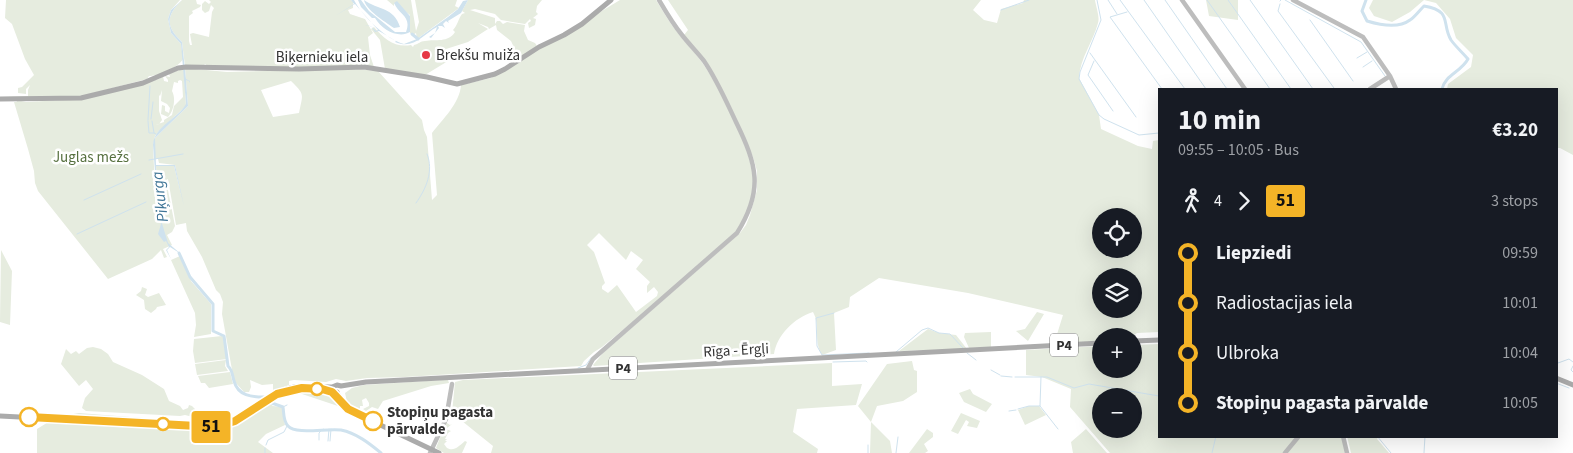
<!DOCTYPE html>
<html lang="en">
<head>
<meta charset="utf-8">
<style>
  :root { --surface:#171b24; --page:#242831; --text:#f1f3f6; --muted:#9ea1a6 }
  body { margin:0; font-family:"Source Sans 3",sans-serif; background:var(--page); color:var(--text); height:100vh; display:flex; flex-direction:column; font-size:19px; white-space:nowrap }
  * { box-sizing:border-box; margin:0 }
  p { font-size:16px; color:var(--muted) }
  .icon { flex:none; width:28px; height:28px; fill:none; stroke:currentColor; stroke-width:2; stroke-linecap:round; stroke-linejoin:round }
  .map { position:relative; flex:1; overflow:hidden }
  .details { position:absolute; left:1158px; top:88px; width:400px; height:350px; display:flex; flex-direction:column; background:var(--surface); border-radius:0px; box-shadow:0 5px 20px #0002 }
  .details>* { flex:none }
  .badge { padding:0 10px; border-radius:4px; font-size:18px; line-height:32px }
  .fabs { position:absolute; left:1092px; top:208px; display:grid; gap:10px }
  .fabs a { display:grid; place-items:center; width:50px; height:50px; border-radius:50%; background:var(--surface); box-shadow:0 5px 20px #0002; font-size:25px }
  .map>.badge { position:absolute; translate:-50% -50%; box-shadow:0 0 0 2px #fff }
  .legs { display:flex; align-items:center; gap:8px; height:55px; padding:0 20px; font-size:16px }
  .legs p { margin-inline-start:auto }
  .headline { display:flex; align-items:center; justify-content:space-between; height:85px; padding:0 20px }
  h1 { font-size:28px; font-weight:700; line-height:38px }
  ul { padding:0 20px; list-style:none }
  li { display:flex; align-items:center; gap:18px; height:50px; font-size:19px }
  li i { display:grid; place-items:center; width:8px; height:100%; margin:0 6px; background:currentColor }
  li i::after { content:''; width:12px; height:12px; margin:-6px; border:4px solid; border-radius:50%; background:var(--surface) }
  li p { margin-inline-start:auto }
  li:first-child i { background:linear-gradient(#0000 50%,currentColor 0) }
  li:last-child i { background:linear-gradient(currentColor 50%,#0000 0) }
  .map>svg:first-child { display:block }
</style>
</head>
<body>
<div class="map">
<svg width="1573" height="453" viewBox="0 0 1573 453">
  <rect width="100%" height="100%" fill="#fff"/>
  <path fill="#e6ecdf" fill-rule="evenodd" d="M6 0H180L171 10 168 19 171 33 181 44 183 59C179 67 159 76 149 76L147 79 78 97H1L28 96V90L30 85 26 89V94L18 93V88L22 87 34 75 25 59 12 24 5 18Z
    M182 0H196L197 4 201 5 200 7 192 11 193 13 189 16V41L190 45H192L190 34 193 33 209 37 212 12 214 8 211 5 209 11 205 13 202 10V4L205 1 209 4 211 2 209 0H351L353 2V8L348 10 350 14 365 19 373 33 368 37 370 55 374 67H209L205 64 203 67 185 66 182 42C165 26 166 16 182 0Z
    M387 0H411L416 31 419 22 415 0H457L455 6 459 8 417 39 416 33 413 35 410 33V15L394 3V6Z
    M468 0H542L537 6 536 12 538 14 533 18 536 19 535 25 529 28 528 23 531 21 530 19 525 24 501 20 495 14 475 9 470 10 495 18V24L497 21H500L503 24 507 22 525 25 524 31 528 40 535 43 537 46 516 61 515 60 518 56 511 41 497 30 496 25 489 29 488 27 478 23 488 29 468 42 446 49 448 61 425 75 385 69 380 40 371 29 374 27C384 39 395 48 411 45L413 47 414 45C419 44 420 41 425 41 436 39 448 43 455 32L453 30C458 25 458 19 462 14L465 13 462 11Z
    M620 0H656C663 11 669 22 677 32 684 42 694 51 701 61 720 87 758 159 753 190 750 206 744 219 736 232L635 320 602 347 594 352 584 361 581 366 405 377 367 378 346 381 336 379 326 382 294 380 289 381V385L275 390H273V384L262 385 250 380 251 387 249 392H244L234 381 222 314 223 302 220 294 216 290 202 257 187 231 186 223 176 225 168 179 166 180 175 226 172 232 167 235 172 245 163 249 167 257 164 258 161 250 152 259 108 279 38 191 35 183 34 171 28 149 14 102H17L16 100 26 102 82 99 159 79 163 76 164 81 168 82V80L165 76 170 77 169 74 184 68 186 106 159 131 155 136 153 145 156 211 160 218 156 166H174L181 194 175 165 159 163 158 159H155V138L188 106 185 68 227 72 355 69 378 71 422 120 424 130 427 137 432 200 437 195 432 133C442 120 460 103 461 85L491 78ZM180 80 182 81 183 97 174 106 172 115 164 120V122L155 125 159 124 162 120 159 111V95L160 96 162 90 161 101 167 104 170 108 169 113 165 111V106L162 105 161 114 168 117C174 111 176 98 172 91L174 82 178 83V81ZM291 81C305 95 303 93 299 113L273 117 261 90ZM599 233 626 260 631 251 643 260 636 269 650 282 647 286V293L654 287 658 292 657 296 636 312 617 285 608 293 602 289V286L605 283 594 252 587 245Z
    M668 0H981L973 10 984 20 997 23 1001 9 1023 3 1024 0H1095C1096 7 1100 17 1098 23 1093 42 1080 58 1079 78L1099 115 1101 129 1138 146 1152 149 1153 141 1159 140V332L1137 333 1133 336H1101V341L1054 344 1063 315 968 293 879 278 850 297 849 307 834 313 836 350 822 355C813 340 821 326 813 312 794 318 777 335 774 354L594 366 593 365 604 352 740 233 746 225 750 215 757 190V171L753 157 719 85 684 35 688 30ZM1101 216H1134V249H1101ZM1101 276H1134V309H1101Z
    M1206 0H1238V20L1209 16Z
    M1373 0H1424L1410 12 1392 22 1374 16 1369 8Z
    M1424 0H1573V155L1560 148H1556V89H1447L1448 84 1471 67 1473 55 1456 38 1450 19 1436 3Z
    M1 250 12 271 10 325 0 322Z
    M180 256 191 281 211 304V334L194 337 196 325 195 313 171 260Z
    M142 287 147 289 145 295 148 297 159 293 166 305 157 307 156 309 151 313 145 309 144 300 136 295 141 291Z
    M1037 312 1044 314 1028 341 1016 331 1025 329Z
    M928 329 939 333 956 335 967 349 899 351Z
    M991 332V347L969 348 964 337 965 333Z
    M222 336 223 337 227 359 195 363 193 351 194 339Z
    M1159 344V436H1342L1345 453H1110L1070 407 1071 389 1042 377 1026 375V350L1101 346V369H1134V345ZM1101 396H1134V429H1101Z
    M93 347 101 349 108 354 113 362 142 375 164 389 169 401 180 406 183 410 188 408 189 405 192 406 197 411 196 416 193 417 185 415 180 416 86 411 82 408 85 398 93 389 86 380 79 386 61 364 66 349 71 354 76 351 79 354 87 348Z
    M226 360 225 366 228 371 197 375 195 364Z
    M912 361 914 370 917 371V392L903 401 877 406 871 422 890 441 892 453H870L871 422 858 406 887 364Z
    M832 363V386L862 384 856 405 797 409 793 432 818 449 817 453H491L493 446 452 413 455 382 463 380Z
    M230 372 233 384 209 388 205 383H201L198 376Z
    M442 380H448L449 383 431 386 383 401 378 409 372 407 366 411 363 409 369 406V403L366 398 362 400 363 406H360V412L353 410 349 402H347L345 393 352 388 364 385Z
    M970 389 973 394 992 404 986 412 964 402 959 393Z
    M296 390C314 389 330 386 338 406L299 393H284Z
    M268 402 273 406 282 407 285 425 266 434 258 442 273 453H37V429L50 421 217 429 241 422Z
    M1029 406H1039L1046 415 1025 425 1018 410Z
    M79 413 156 419V422L62 417V416Z
    M961 413 980 421 977 428 967 426 969 422 966 420 958 434 951 431Z
    M447 420V423L450 425 452 424 446 429 451 431 448 433 445 439H447L445 441H447L444 444 447 448C454 452 459 446 465 441L467 442 462 453H444L436 448Z
    M927 429 933 433V437L924 444 928 451 925 453H909Z
    M1086 429 1107 453H1073L1071 442Z
    M1347 436H1379L1377 439 1389 453H1351Z"/>
  <path fill="#cfe2ee" d="M182 0C166 16 165 26 182 42L186 79 190 81V83L189 81 186 80 188 106 155 138 156 165H175L184 206 174 166H156L160 217 168 243 181 254 170 247 167 250 171 259 166 250 169 247 166 241 164 242 158 234 161 224 157 211 156 187 154 192 156 185 153 145C154 126 178 119 186 104L181 44 171 33 168 19 171 10Z
    M351 0H354C362 16 387 40 404 44L417 39 448 17 458 9 463 1 468 0 461 13 448 21 449 23 446 21 443 24 445 28 442 26H438L439 28 431 38 429 37 435 33 437 27C422 35 414 50 395 42L396 41 379 31 375 32 371 26H365C371 25 372 27 376 31L378 30 355 4 335 16 354 4Z
    M358 0H361L369 11 395 32H406C412 16 399 15 394 3L397 1 410 16V32C399 39 382 30 375 18H372L361 7Z
    M364 0C378 10 394 7 400 27L394 28C384 21 366 10 364 0Z"/>
  <g fill="none" stroke-linecap="round" stroke-linejoin="round">
    <path stroke="#cfe2ee" stroke-width="1" d="M1097 0 1101 20 1080 72 1079 79 1099 115 1104 119 1139 135 1159 133
      M1108 0 1117 14
      M1120 0 1185 89
      M1144 0 1206 89
      M1165 0 1227 89
      M1207 0 1270 89
      M1228 0 1291 89
      M1250 0 1313 89
      M1285 0 1361 42 1385 76
      M1280 1 1281 0
      M1280 4 1278 11 1334 88
      M1001 10 1029 0
      M1127 12 1110 17 1162 89
      M1310 20 1353 81
      M1090 53 1136 117
      M1357 58 1367 52
      M1094 61 1088 75 1113 111
      M1363 67 1372 61
      M151 119 153 102
      M148 120 150 86
      M148 121 149 133H154L156 134
      M152 121 154 133
      M149 160 183 154
      M84 200 141 174
      M416 203C426 189 434 171 427 154
      M77 234 146 202
      M834 313 816 318 817 346 822 355 869 353
      M896 352 922 330 928 328 939 333 950 334 963 348
      M967 353 976 360
      M1556 356 1558 363 1569 359 1573 362
      M833 362 866 361 867 362
      M586 365 591 358
      M1573 366 1571 370 1573 372
      M578 368 586 365
      M991 370 1000 375
      M1001 376 1012 377
      M1015 377H1047L1074 388 1089 384 1159 396
      M1556 383 1569 388
      M1040 406 1058 429
      M283 407 287 405
      M1018 409 1029 406H1040L1041 377
      M1009 411 1016 410
      M1377 436 1391 453
      M319 440V433L323 429
      M328 441 329 429
      M330 441 331 429
      M266 445 268 440 284 432 287 426
      M265 448V453
      M868 453V445
      M896 453 898 437
      M1212 453 1216 436
      M1424 453 1425 436"/>
    <path stroke="#cfe2ee" stroke-width="3" d="M1366 0 1362 11 1367 21C1380 25 1398 29 1410 20 1415 17 1419 11 1424 6 1453 11 1441 23 1451 40 1456 47 1463 53 1468 59 1461 72 1445 75 1442 89
      M412 34 418 39
      M179 253 190 277 213 304V331L224 336 228 366C233 371 232 375 234 381 238 396 252 397 264 397L266 399
      M269 402 283 407C284 413 283 421 288 426 296 435 327 428 341 430 356 433 369 443 381 453"/>
    <path stroke="#bdbdbd" stroke-width="4.5" d="M1182 0 1245 89
      M1293 0 1363 37 1390 76 1396 89
      M1370 89 1390 76
      M587 370 593 359 737 233C764 190 757 165 736 122 726 101 717 80 704 61 697 52 689 44 682 35 673 24 666 12 659 0
      M1343 436 1347 453
      M430 453 446 419 452 384
      M1285 453 1299 436"/>
    <path stroke="#ababab" stroke-width="5" d="M0 99 81 98 143 83 178 68 186 67 299 69 364 67 427 77 457 84 495 74 505 69 539 47 564 35 582 24 611 0
      M1134 341 1159 340
      M1556 378 1573 385
      M337 392 342 404 349 410 439 453
      M0 416 214 427C241 424 260 402 282 391 297 383 316 387 332 387L337 385 341 386 366 382 1101 343"/>
  </g>
  <g fill="none" stroke-linecap="round" stroke-linejoin="round">
    <defs>
      <path id="line-1" d="M29 417 216 427 235 421 277 394 302 388 322 389 332 392 348 409 373 421"/>
    </defs>
    <use href="#line-1" stroke="#fff" stroke-width="11"/>
    <use href="#line-1" stroke="#f4b427" stroke-width="8"/>
  </g>
  <circle fill="#e63946" stroke="#fff" stroke-width="2" cx="426" cy="55" r="5"/>
  <g fill="#fff" stroke="#f4b427" stroke-width="2.5">
    <circle cx="317" cy="389" r="6"/>
    <circle cx="29" cy="417" r="9"/>
    <circle cx="373" cy="421" r="9"/>
    <circle cx="163" cy="424" r="6"/>
  </g>
  <g text-anchor="middle" stroke-width="5" stroke-linejoin="round" paint-order="stroke">
    <g fill="#fff" stroke="#707070" stroke-width="1">
      <rect x="1050" y="333.5" width="28" height="23" rx="4"/>
      <rect x="609" y="356.5" width="28" height="23" rx="4"/>
    </g>
    <g font-size="14" font-weight="bold" fill="#333">
      <text x="1064" y="350">P4</text>
      <text x="623" y="373">P4</text>
    </g>
    <g font-size="15" fill="#333" stroke="#fff" text-anchor="start">
      <text x="436" y="60">Brekšu muiža</text>
    </g>
    <g font-size="15" fill="#333" stroke="#fff">
      <text x="322" y="62">Biķernieku iela</text>
      <text transform="translate(736 350) rotate(-3)" y="5">Rīga - Ērgļi</text>
    </g>
    <g font-size="15" fill="#56703f" stroke="#fff">
      <text x="91" y="162">Juglas mežs</text>
    </g>
    <g font-size="15" font-weight="bold" fill="#333" stroke="#fff" text-anchor="start">
      <text x="387" y="417">Stopiņu pagasta<tspan x="387" dy="17">pārvalde</tspan></text>
    </g>
    <g font-size="16" font-style="italic" fill="#3f7597" stroke="#fff">
      <text transform="translate(159 197) rotate(-97)" y="6">Piķurga</text>
    </g>
  </g>
</svg>
<div class="fabs">
<a><svg class="icon" aria-label="locate" viewBox="0 0 24 24"><circle cx="12" cy="12" r="6"/><path d="M12 2v4M12 18v4M2 12h4M18 12h4"/></svg></a>
<a><svg class="icon" aria-label="layers" viewBox="0 0 24 24"><path d="M12 4l9 5-9 5-9-5zM3 14l9 5 9-5"/></svg></a>
<a>+</a>
<a>−</a>
</div>
<b class="badge" style="left:211px;top:427px;background:#f4b427;color:#111">51</b>
<section class="details">
<div class="headline"><div><h1>10 min</h1><p>09:55 – 10:05 · Bus</p></div><b>€3.20</b></div>
<div class="legs"><svg class="icon" aria-label="walk" viewBox="0 0 24 24"><circle cx="13" cy="4" r="2"/><path d="M13 8l-2 6 4 7M11 14l-3 7M7 12l3-4h3l4 4"/></svg>4<svg class="icon" aria-label="forward" viewBox="0 0 24 24"><path d="M9 5l7 7-7 7"/></svg><b class="badge" style="background:#f4b427;color:#111">51</b><p>3 stops</p></div>
<ul>
<li><i style="color:#f4b427"></i><b>Liepziedi</b><p>09:59</p></li>
<li><i style="color:#f4b427"></i><span>Radiostacijas iela</span><p>10:01</p></li>
<li><i style="color:#f4b427"></i><span>Ulbroka</span><p>10:04</p></li>
<li><i style="color:#f4b427"></i><b>Stopiņu pagasta pārvalde</b><p>10:05</p></li>
</ul>
</section>
</div>
</body>
</html>
